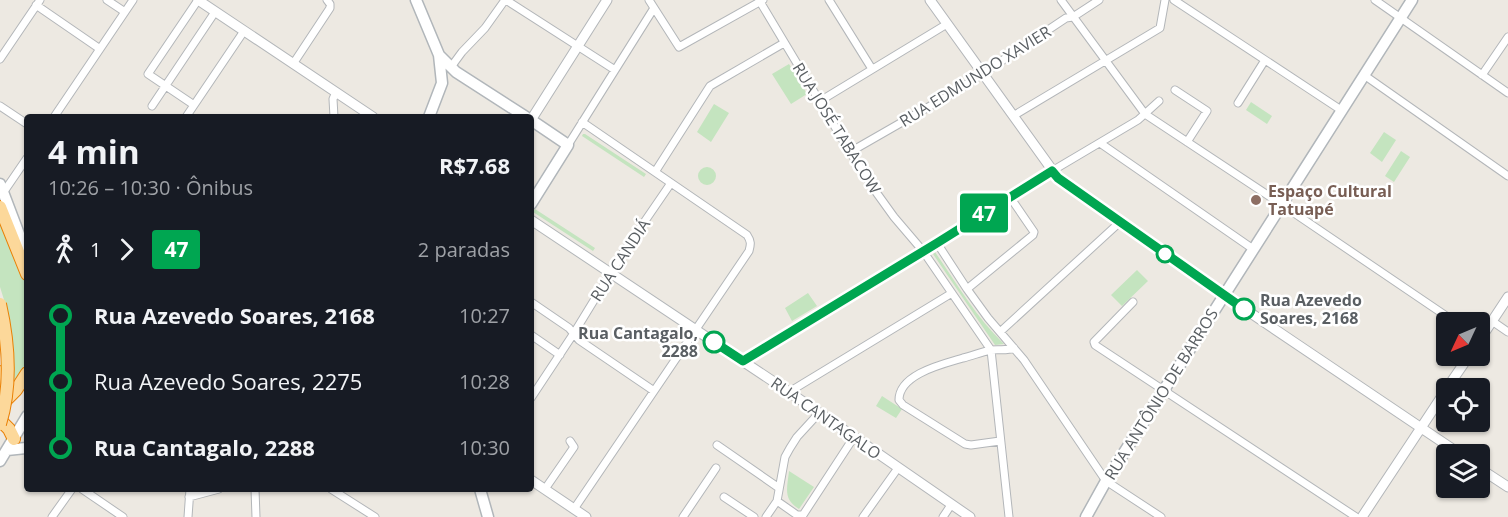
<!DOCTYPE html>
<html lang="pt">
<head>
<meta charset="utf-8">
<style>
  :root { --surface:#171b24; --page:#20242c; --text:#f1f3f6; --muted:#9ea1a6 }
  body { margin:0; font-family:"Open Sans",sans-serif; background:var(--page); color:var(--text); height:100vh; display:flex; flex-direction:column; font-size:22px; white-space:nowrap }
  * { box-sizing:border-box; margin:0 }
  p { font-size:20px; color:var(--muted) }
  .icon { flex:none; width:33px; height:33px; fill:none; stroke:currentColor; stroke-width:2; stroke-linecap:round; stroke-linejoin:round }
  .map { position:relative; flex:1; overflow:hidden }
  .panel { position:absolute; left:24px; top:114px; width:510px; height:378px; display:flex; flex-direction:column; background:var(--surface); border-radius:6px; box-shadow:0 2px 4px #0004 }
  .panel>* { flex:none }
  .badge { padding:0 12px; border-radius:4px; font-size:21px; line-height:39px }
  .needle { width:39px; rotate:226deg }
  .fabs { position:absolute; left:1436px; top:312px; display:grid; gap:12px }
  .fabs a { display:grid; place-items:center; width:54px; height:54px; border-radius:6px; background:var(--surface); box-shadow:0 2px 4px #0004; font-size:30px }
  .map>.badge { position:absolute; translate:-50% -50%; box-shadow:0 0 0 3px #fff }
  .legs { display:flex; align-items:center; gap:9px; height:66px; padding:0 24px; font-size:20px }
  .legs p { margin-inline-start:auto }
  .headline { display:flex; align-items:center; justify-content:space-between; height:102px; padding:0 24px }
  h1 { font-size:33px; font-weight:700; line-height:45px }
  ul { padding:0 24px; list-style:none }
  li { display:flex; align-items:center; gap:21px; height:66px; font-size:22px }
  li i { display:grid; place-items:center; width:9px; height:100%; margin:0 8px; background:currentColor }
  li i::after { content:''; width:15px; height:15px; margin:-8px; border:4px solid; border-radius:50%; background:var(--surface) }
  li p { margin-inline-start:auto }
  li:first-child i { background:linear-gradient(#0000 50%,currentColor 0) }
  li:last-child i { background:linear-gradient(currentColor 50%,#0000 0) }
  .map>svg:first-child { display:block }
</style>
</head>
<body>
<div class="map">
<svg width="1508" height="517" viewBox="0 0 1508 517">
  <rect width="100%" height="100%" fill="#ede9e2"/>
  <path fill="#c4e4bf" d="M789 64 807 94 791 104 772 74Z
    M1251 102 1272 116 1267 124 1246 110Z
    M714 104 729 113 711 142 697 132Z
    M1384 132 1396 140 1382 162 1370 153Z
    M583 134H585L646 174 644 177 582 136Z
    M1401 151 1410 157 1394 182 1385 176Z
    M698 176a9 9 0 1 1 18 0a9 9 0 1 1-18 0Z
    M535 209 595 248 593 251 533 212Z
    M0 215 27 284V361L14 385 12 341 5 303 0 287Z
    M935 252C957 284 976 317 1004 344L995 345 933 254Z
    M1137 270 1148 281 1122 306 1111 295Z
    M808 293 817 306 792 321 785 308Z
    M882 396 902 409 896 418 876 406Z
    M789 471 814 487 799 509C783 499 787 489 789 471Z"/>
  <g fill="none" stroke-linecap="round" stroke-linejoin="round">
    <defs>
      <path id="minor" d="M107 0 125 12
        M506 0 615 70
        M649 0 679 47 763 0
        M759 0 850 152 876 192 894 217 923 251 991 350 1009 517
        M829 0 872 69
        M1061 0 1145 114 1272 198 1455 322
        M1174 0 1341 110
        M1375 0 1508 93
        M36 5 100 49
        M0 59 40 0
        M293 64 330 8V4L327 0
        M451 67 462 52 485 28 505 0
        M1364 75 1508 176
        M1482 75 1508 37
        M1175 90 1207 111 1187 142
        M820 101 947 24
        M1238 103 1265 60
        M194 105 148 74 198 0
        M0 106 27 124
        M152 106 215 12
        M1013 116 1160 28 1165 0
        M54 117 133 0
        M186 117 244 31
        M334 117 333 99 336 92
        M1100 143 1253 249
        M568 145 654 8
        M850 152 958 90 1066 18 1073 17 1099 0
        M655 172 710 86 784 43
        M3 193 27 158
        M937 243 967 289 988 318 1024 360 1106 481 1161 517
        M967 289 1033 235 1034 232 1010 197
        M531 302 569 328 579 340 654 391
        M1133 302 1094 342 1095 345 1356 517
        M1492 321 1508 332
        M1000 332 1120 222
        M531 335 560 355
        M743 361 937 243 1052 171 1138 120 1159 101
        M789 392 952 293
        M531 398 574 333 623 253 671 183
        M1000 441 971 445 965 444 903 405 899 400C899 374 943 364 963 358 972 356 981 352 991 350 999 349 1007 351 1014 348
        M717 445 779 488
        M82 489 123 517
        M255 489 256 517
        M331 489 375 517
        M545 489 574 447 570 441
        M189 497 219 489
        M724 497 754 517
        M777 501 797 515H803L854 437
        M574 509 749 251C751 244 751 241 747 235L582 122
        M52 517 72 489
        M188 517 190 489
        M683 517 716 468
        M766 517 777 501 785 457 790 448 797 437 819 413
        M863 517 898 468
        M943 517 951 505"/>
      <path id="tertiary" d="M198 0 373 117
        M930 0 1058 178 1215 289 1460 454
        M531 120 607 0
        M531 220 789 392 970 517
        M1479 341 1508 297
        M1447 388 1469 356
        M1479 468 1508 487
        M531 480 586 517
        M1362 517 1446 390"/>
      <path id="secondary" d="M416 0 439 55 442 83 429 117
        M439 55 456 72 526 117
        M531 120 568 145 531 204
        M0 184 27 255
        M7 450 26 448
        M0 461 27 416
        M480 489 488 517
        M1086 517 1106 481 1412 0"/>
      <path id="trunk" d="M0 207 27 274
        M0 393 2 372
        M2 404 16 390 27 373
        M0 420 9 429 14 439"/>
    </defs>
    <use href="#minor" stroke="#b3b6b9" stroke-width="9"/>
    <use href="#tertiary" stroke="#b3b6b9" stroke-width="11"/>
    <use href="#secondary" stroke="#b1b6ba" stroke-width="13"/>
    <use href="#trunk" stroke="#e98006" stroke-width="14"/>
    <use href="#minor" stroke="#fff" stroke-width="7"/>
    <use href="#tertiary" stroke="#fff" stroke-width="9"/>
    <use href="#secondary" stroke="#fff" stroke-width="10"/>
    <use href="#trunk" stroke="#fcd89a" stroke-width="12"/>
    <defs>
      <path id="trunk-bridge" d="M0 304C9 344 12 385 0 424"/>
    </defs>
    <use href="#trunk-bridge" stroke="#e98006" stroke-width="14" stroke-linecap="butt"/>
    <use href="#trunk-bridge" stroke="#fcd89a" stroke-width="12"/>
  </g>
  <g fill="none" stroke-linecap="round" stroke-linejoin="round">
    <defs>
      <path id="line-1" d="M714 342 743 361 937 243 1052 171 1058 178 1244 309"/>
    </defs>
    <use href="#line-1" stroke="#fff" stroke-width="14"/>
    <use href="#line-1" stroke="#00a651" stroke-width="9"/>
  </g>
  <circle fill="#8d6e63" stroke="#fff" stroke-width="2" cx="1256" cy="200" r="6"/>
  <g fill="#fff" stroke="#00a651" stroke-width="3">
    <circle cx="1165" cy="254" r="8"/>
    <circle cx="1244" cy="309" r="10"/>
    <circle cx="714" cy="342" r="10"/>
  </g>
  <g text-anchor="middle" stroke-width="5" stroke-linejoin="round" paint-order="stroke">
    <g font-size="16" fill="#5a5f63" stroke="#fff">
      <text transform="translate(975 76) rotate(-32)" y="6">RUA EDMUNDO XAVIER</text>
      <text transform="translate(837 128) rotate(58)" y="6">RUA JOSÉ TABACOW</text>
      <text transform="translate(620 260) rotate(-57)" y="6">RUA CANDIÁ</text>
      <text transform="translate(1161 394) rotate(-58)" y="6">RUA ANTÔNIO DE BARROS</text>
      <text transform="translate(826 418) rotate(35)" y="6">RUA CANTAGALO</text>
    </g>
    <g font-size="16" font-weight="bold" fill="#785e54" stroke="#fff" text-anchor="start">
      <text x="1268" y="197">Espaço Cultural<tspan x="1268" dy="18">Tatuapé</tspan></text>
    </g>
    <g font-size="16" font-weight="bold" fill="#5a5f63" stroke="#fff" text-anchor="start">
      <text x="1260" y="306">Rua Azevedo<tspan x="1260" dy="18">Soares, 2168</tspan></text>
      <text x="698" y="339" text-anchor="end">Rua Cantagalo,<tspan x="698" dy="18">2288</tspan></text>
    </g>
  </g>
</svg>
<div class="fabs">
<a><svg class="needle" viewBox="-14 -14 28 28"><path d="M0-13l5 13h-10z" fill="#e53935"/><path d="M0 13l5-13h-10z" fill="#9ea1a6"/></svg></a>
<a><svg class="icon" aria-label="locate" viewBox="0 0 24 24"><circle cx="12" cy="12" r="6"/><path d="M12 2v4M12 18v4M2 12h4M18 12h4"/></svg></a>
<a><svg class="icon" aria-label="layers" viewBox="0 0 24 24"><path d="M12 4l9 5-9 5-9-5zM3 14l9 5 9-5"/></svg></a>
</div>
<b class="badge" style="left:984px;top:213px;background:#00a651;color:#fff">47</b>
<section class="panel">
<div class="headline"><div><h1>4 min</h1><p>10:26 – 10:30 · Ônibus</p></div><b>R$7.68</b></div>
<div class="legs"><svg class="icon" aria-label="walk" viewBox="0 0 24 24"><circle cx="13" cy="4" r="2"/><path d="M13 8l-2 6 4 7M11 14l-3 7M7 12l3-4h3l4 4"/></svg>1<svg class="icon" aria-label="forward" viewBox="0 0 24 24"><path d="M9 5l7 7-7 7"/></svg><b class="badge" style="background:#00a651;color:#fff">47</b><p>2 paradas</p></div>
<ul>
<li><i style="color:#00a651"></i><b>Rua Azevedo Soares, 2168</b><p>10:27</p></li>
<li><i style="color:#00a651"></i><span>Rua Azevedo Soares, 2275</span><p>10:28</p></li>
<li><i style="color:#00a651"></i><b>Rua Cantagalo, 2288</b><p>10:30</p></li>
</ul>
</section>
</div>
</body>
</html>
